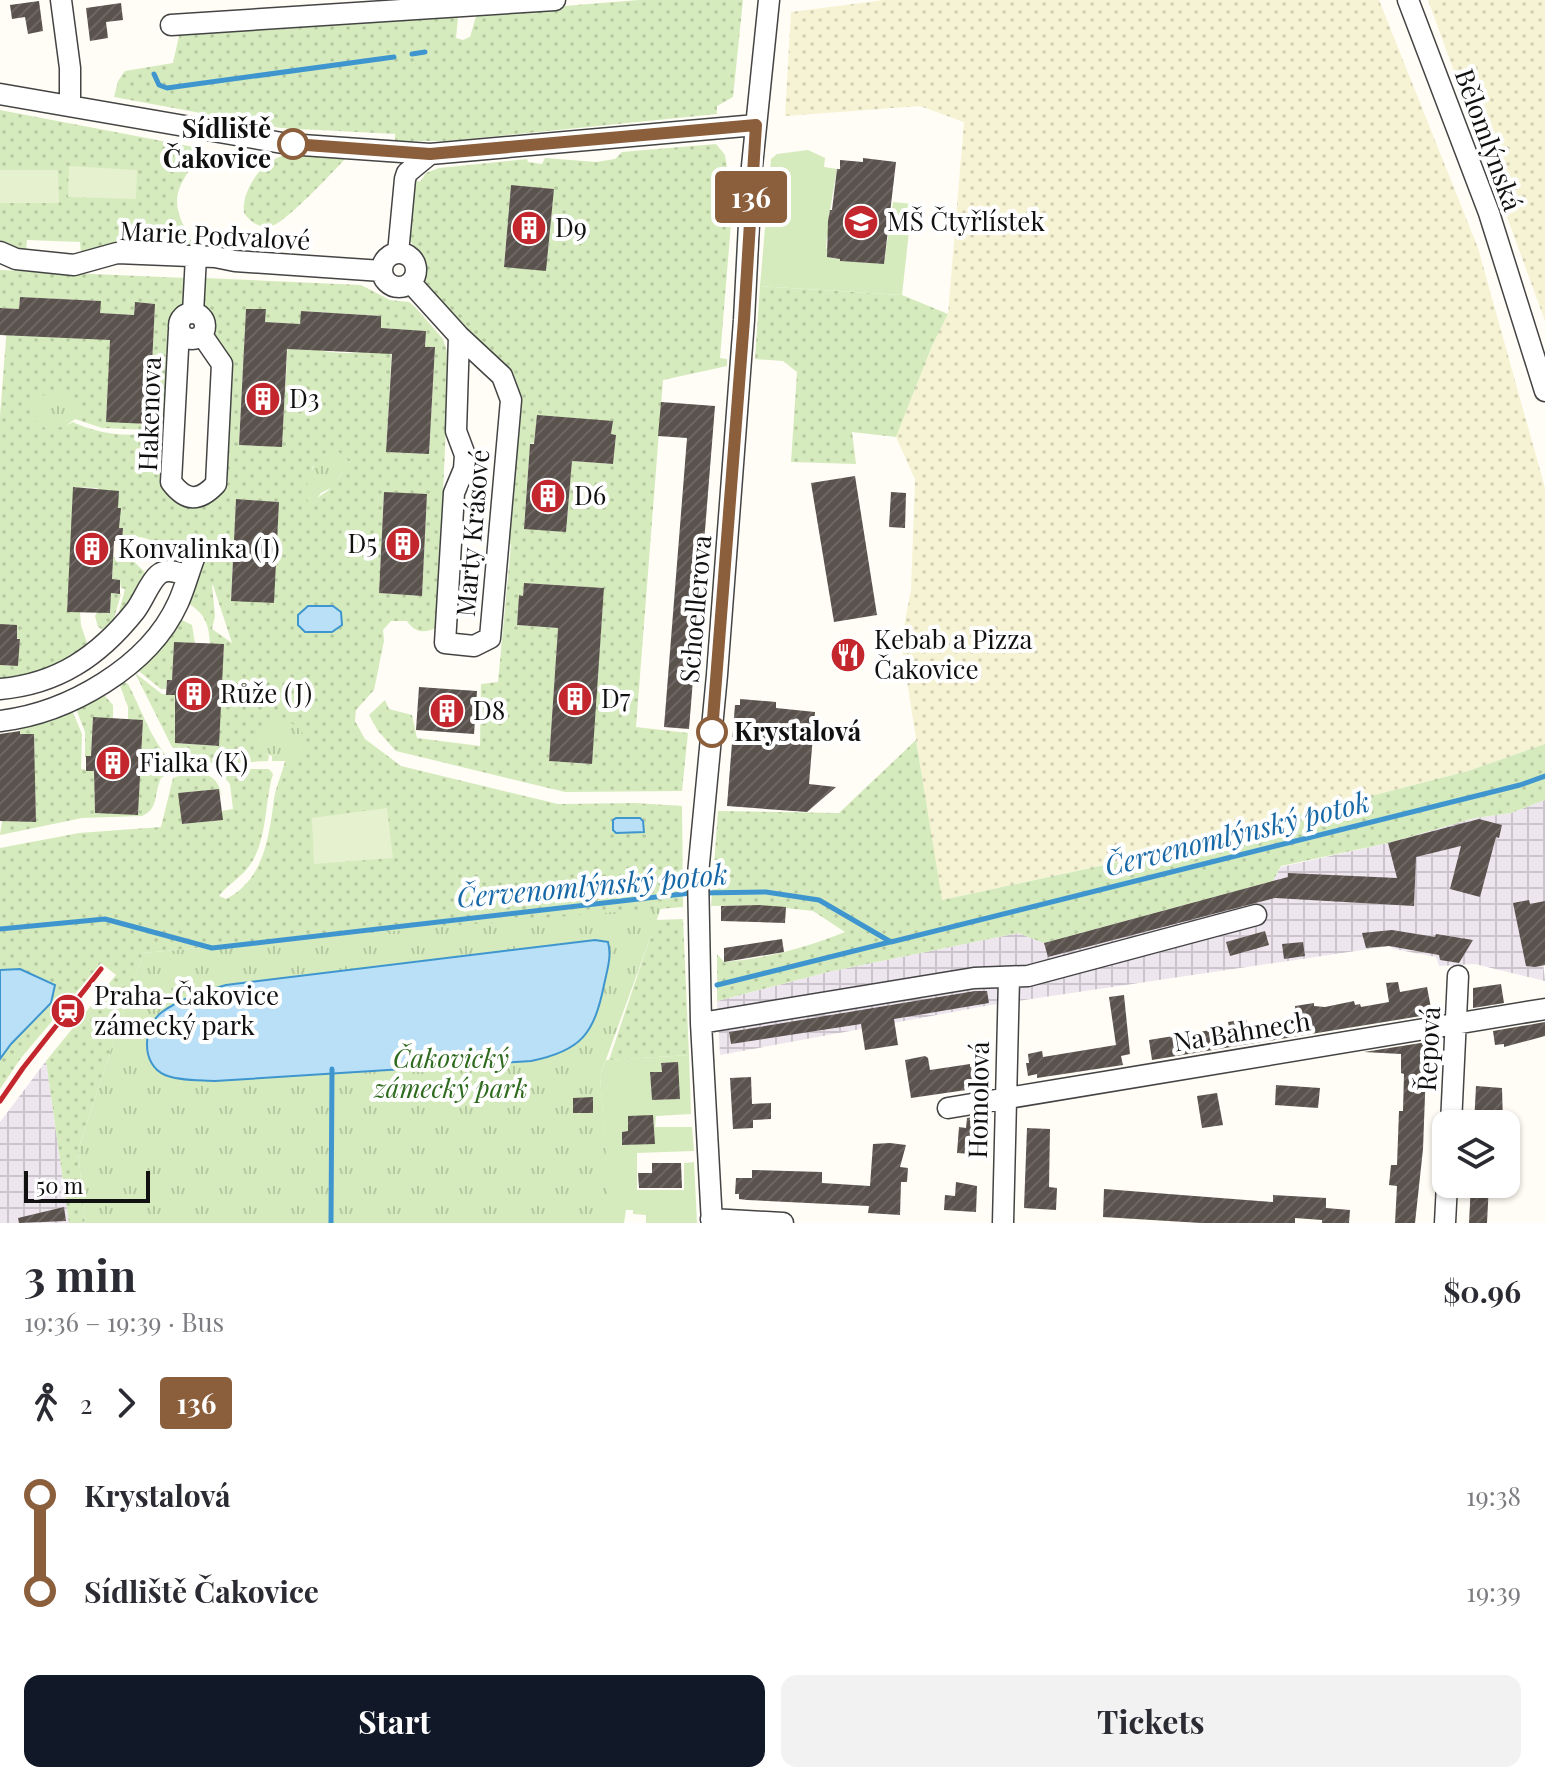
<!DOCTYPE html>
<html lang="en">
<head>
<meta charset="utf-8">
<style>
  :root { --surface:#fff; --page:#f2f2f3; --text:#2b2b33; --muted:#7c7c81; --accent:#111827 }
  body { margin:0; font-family:"Playfair Display",serif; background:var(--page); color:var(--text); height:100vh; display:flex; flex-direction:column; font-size:30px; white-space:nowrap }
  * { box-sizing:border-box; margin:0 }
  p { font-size:26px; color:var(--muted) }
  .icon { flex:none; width:44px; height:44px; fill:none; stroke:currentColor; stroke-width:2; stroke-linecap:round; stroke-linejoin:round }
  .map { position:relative; height:1223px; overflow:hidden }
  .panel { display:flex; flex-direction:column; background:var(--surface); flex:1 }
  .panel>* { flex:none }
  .badge { padding:0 16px; border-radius:6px; font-size:28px; line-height:52px }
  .tools { position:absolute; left:1432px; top:1110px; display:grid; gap:16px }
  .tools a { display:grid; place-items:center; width:88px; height:88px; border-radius:16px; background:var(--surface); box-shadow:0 2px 6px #0004; font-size:40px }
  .scale { position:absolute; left:24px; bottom:20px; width:126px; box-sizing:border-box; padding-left:8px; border:4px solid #111; border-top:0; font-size:22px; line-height:28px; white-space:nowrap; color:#111; -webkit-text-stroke:6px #fff; paint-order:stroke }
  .map>.badge { position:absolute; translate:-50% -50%; box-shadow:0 0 0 4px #fff }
  .legs { display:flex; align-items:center; gap:12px; height:88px; padding:0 24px; font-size:26px }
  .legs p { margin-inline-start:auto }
  .head { display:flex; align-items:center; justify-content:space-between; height:136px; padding:0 24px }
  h1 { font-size:44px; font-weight:700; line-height:60px }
  .primary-button { display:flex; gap:16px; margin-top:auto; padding:16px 24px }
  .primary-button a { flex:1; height:92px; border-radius:16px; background:var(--accent); color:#fff; font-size:32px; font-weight:700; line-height:92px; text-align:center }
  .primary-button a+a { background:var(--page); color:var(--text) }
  ul { padding:0 24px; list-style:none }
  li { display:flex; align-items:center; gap:28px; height:96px; font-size:30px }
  li i { display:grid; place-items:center; width:12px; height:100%; margin:0 10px; background:currentColor }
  li i::after { content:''; width:20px; height:20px; margin:-10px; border:6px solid; border-radius:50%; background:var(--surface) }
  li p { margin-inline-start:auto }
  li:first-child i { background:linear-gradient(#0000 50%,currentColor 0) }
  li:last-child i { background:linear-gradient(currentColor 50%,#0000 0) }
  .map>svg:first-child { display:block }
</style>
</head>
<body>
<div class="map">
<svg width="1545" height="1223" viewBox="0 0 1545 1223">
  <defs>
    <pattern id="industrial-grid" width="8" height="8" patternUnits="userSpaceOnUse" patternTransform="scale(2)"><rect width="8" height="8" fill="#eee6ef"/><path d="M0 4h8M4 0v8" fill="none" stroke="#cbc4cc"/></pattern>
    <pattern id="farmland-dots" width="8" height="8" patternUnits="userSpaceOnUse" patternTransform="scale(2)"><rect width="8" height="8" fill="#f6f3d4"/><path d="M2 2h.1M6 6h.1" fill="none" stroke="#d2cfb5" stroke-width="1.8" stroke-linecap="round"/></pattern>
    <pattern id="grass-dots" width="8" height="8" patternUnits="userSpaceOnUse" patternTransform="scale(2)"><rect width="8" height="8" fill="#d5ebbd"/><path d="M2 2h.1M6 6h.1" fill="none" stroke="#b6c8a1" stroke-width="1.8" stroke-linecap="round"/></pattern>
    <pattern id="park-tufts" width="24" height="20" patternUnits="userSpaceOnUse" patternTransform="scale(2)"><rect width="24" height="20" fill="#d5ebbd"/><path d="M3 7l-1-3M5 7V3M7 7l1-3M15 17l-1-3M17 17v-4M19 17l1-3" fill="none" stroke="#b6c8a1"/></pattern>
    <pattern id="building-hatch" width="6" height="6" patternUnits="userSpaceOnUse" patternTransform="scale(2)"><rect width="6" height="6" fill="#5a524d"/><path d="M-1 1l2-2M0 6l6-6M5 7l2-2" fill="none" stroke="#6d6662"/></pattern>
  </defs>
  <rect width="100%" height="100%" fill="#fffdf5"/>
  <path fill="url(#industrial-grid)" d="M1545 800V921L1539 923 1545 981 1475 964 1439 966 1436 957 1394 949 1389 946 991 1005 720 1055 717 1001 828 972 1018 933 1045 943 1273 881 1281 867 1388 843 1475 818 1511 813Z
    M46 1061 69 1223H0V1122Z"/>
  <path fill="url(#farmland-dots)" d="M884 0H1379L1478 248 1545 488V744L1468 771 1270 822 1234 837 941 900 901 642 911 590 915 479 896 437 932 346 948 314 964 122 920 106 785 116 791 12Z
    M1428 0H1545V321Z"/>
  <path fill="url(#grass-dots)" fill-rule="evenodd" d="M639 0H743L733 97 717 106V114L449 141H395V134L281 128 114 97 118 81 125 71 173 63 180 31 455 14 458 18 456 38 463 40 470 37 477 13Z
    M0 110 204 149C173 193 167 199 195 247L118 244 81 253 80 242 27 240 26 251 0 240V203H58V170H0Z
    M716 144 725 155 728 173 735 174 720 358 727 359V366L663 380 636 727 688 733 682 791 565 792 396 751 378 731 369 715 385 700 389 709 412 715 417 738 480 746 481 684 498 682 511 545 504 538 513 397 424 285 423 265 409 238 415 180 420 182 426 173 439 168 527 159 528 162 542 164 545 158 596 162 615 159 622 152ZM511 185 554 189 546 270 504 266ZM612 421 611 434 616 435 613 464 572 461 566 532 524 528 530 444ZM524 583 604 588 591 764 549 761 558 628 517 625 519 596H523Z
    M287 155 343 156 344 160C332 173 286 222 272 226 260 229 250 222 244 213 241 190 264 157 287 155Z
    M0 270 186 278 183 310 172 318 169 419 146 430 102 428 75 419 65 426 73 422C96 433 130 439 155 431L153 474 167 467 169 488 220 487 228 483V467L226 466 211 336V321L203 310 204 278 361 285 390 300 409 302 415 307 443 339 449 358 437 627C425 634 415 633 407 621H391L383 630 384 641 374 690 356 710 355 721 365 739 401 766 558 804 635 803 682 806 683 907 143 953 78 1150 85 1223H69L46 1061 116 975 101 963 21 1058 0 1089V1059L11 1044 20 969 0 970V848L79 833 161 827 173 778C194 769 218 769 222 797L219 789 179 793 182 824 222 820V811L233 809 230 784 217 769H269L273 774C264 805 268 838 250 865 241 878 227 885 219 896L226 899C264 880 269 837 274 799 276 786 282 774 285 761H272V755L282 758 264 753 269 755 268 761C236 762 194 772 171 745L135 673 162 694 175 695 176 743 218 746 224 644H210C209 624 205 614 188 603L200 552 185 548 176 560 163 562 158 560C162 536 141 537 123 536V528H119L120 509 97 488 74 487 67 611 80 612 81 625 88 646C60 663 34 676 0 678V665L18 666 20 640 0 624V416L7 326 111 331 106 421 148 424 155 304 135 303 134 315 100 313V301L20 297 19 309 0 308ZM246 309 266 310 265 322 300 324 302 311 381 316V328L426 331 425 347 435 348 429 454 386 452 392 346C358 357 320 355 288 340L282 446 239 445ZM336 451 350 463 329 490 317 498 312 468 323 455ZM384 492 427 495 422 596 379 593ZM236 499 279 502 273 603 231 600ZM212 585H213L232 643 212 629 215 616Z
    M760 286 902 295 948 314 932 346 896 437 852 432 856 464 791 462 797 372 783 361 755 359Z
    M113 557 130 558 147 574 117 619 125 589 121 588 120 580 112 579Z
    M111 593 121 594 112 625 105 631 98 627 95 616 97 612 110 613Z
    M178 618 192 625 195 643 174 642 172 680 167 681 166 689H161L136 669Z
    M124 682 128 684C142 710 154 750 179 767L161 778C154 793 159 809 142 816L82 818 0 835 2 821 36 822 34 735 20 734V726L72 710 82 734 81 769 94 771 95 812 138 815 143 721 128 719V707L119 683Z
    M103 694 113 705V719L93 718 91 756 85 757V732L76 709Z
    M916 740 942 900 1234 837 1270 822 1468 771 1545 744V800L1511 813 1475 818 1388 843 1281 866 1273 881 1044 943 1018 933 828 972 717 1001V954L724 962C765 959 808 947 845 932L813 911 758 905 711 906 718 811 839 813Z
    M683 919 689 1055 609 1060 656 920Z"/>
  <path fill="url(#park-tufts)" d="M51 393 74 396 81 408 79 416 65 426 48 430 32 419 35 398Z
    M329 450C339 450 344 455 350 463V468L341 474 333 487 321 493 311 506 305 496C308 477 312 462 329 450Z
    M274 720 290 722 302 731C316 791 213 739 274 720Z
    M661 908 600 1076 612 1223H85L78 1150 143 953Z"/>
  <path fill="#d5ebbd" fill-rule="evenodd" d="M808 150 825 158 824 167 837 169 828 222 829 236H827L826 248 828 249 827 257 840 259 841 261 884 264 893 202 912 204 902 295 760 286 771 159 777 154Z
    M689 1055 691 1114 656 1116 655 1127H692L694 1151 637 1153V1190H684V1163L694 1162 697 1223H646V1215L633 1214V1210H626L624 1223H611L600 1076 606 1060ZM661 1063 680 1099 652 1100 650 1073 662 1072ZM628 1116H653L654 1143 623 1145 622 1132 628 1131Z"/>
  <path fill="#e6f2cf" d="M69 166 137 170 136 199 68 197Z
    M0 170H58L59 203H0Z
    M387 808 393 858 314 864 312 818Z"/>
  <path fill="#b9e0f7" stroke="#3f96cf" stroke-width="2" d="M308 606H333L341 612 342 625 332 632H305L298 625V615Z
    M616 818H640L643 821 644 832 616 833 613 830V820Z
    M595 940 608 942C612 957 607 970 604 985 594 1034 581 1051 531 1061L215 1081C200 1080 178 1081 165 1075 140 1064 143 1026 162 1012 181 998 204 992 226 985Z
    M20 969 55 985 51 1003 11 1044 0 1059V970Z"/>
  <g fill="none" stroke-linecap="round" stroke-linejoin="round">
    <path stroke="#3f96cf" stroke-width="5" d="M412 54 425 52
      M154 74 159 85 167 88 394 57
      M701 893 766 892 819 900 891 942 1520 785 1545 776
      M0 929 105 919 212 948 691 893
      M717 985 890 942
      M331 1223 332 1069"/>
  </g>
  <path fill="url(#building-hatch)" d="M39 1 43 31 28 34 25 17 12 19 10 5Z
    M121 3 123 20 106 22 108 38 90 41 86 8Z
    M863 158 896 162 884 264 840 261V259L827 257 828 221 830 210H832L837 169H840V160L863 162Z
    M511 185 554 189 546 271 504 267Z
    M20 297 101 301 100 313 134 315 135 302 155 304 149 424 106 422 110 340 0 335V308L19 309Z
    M246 309H266L265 322 300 324 301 311 381 316V328L426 331 425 347H435L429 454 386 452 392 354 287 349 282 447 239 445Z
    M661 402 715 406 689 729 664 727 687 438 658 436Z
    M537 415 613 421 611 434 616 435 613 464 572 461 566 532 524 529 530 444H534Z
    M855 476 877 615 834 622 811 483Z
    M73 487 119 491 118 508H121L119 528H123L122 542 114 541 112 579 120 580V594L111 593 110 613 67 612Z
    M384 492 427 494 422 596 379 593Z
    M891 492 906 493 905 528 889 527Z
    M236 499 279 502 274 603 231 601Z
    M524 583 604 588 592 764 549 761 558 628 517 625 519 595 523 596Z
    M0 624 17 625V639H20L18 666 0 665Z
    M174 642 224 644 219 746 175 743V695H166L167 680H172Z
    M419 687 477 691 474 734 416 730Z
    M740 699 776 702V708L815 712 809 784 836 787 807 812 727 806 735 705H740Z
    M93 717 143 720 138 815 95 813 94 771H86V756H91Z
    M20 731V734H34L36 822 0 821V734Z
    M219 789 223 820 182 824 178 793Z
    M1479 819 1502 825 1499 838 1496 837 1480 897 1450 889 1461 846 1416 857 1414 906 1275 898 1048 957 1044 943 1288 877V873L1397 878 1388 843Z
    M1529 900 1530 904 1545 901V965L1535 967 1526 966 1513 903Z
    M759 905 786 907 785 923 721 921V906Z
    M1392 930 1435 937 1436 934 1473 940 1459 963 1440 960 1439 955 1389 946 1366 948 1362 933Z
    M1265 931 1269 945 1230 956 1226 942Z
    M782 939 784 952 724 962V948Z
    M1303 942 1305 956 1284 959 1282 944Z
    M1398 982 1400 992 1427 987 1431 1008H1426L1427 1015 1152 1060 1149 1040 1229 1027 1228 1022 1246 1019 1247 1024 1296 1019 1295 1006 1314 1003V1006L1325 1007 1354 1001 1355 1005 1360 1004 1361 1007 1389 1002 1386 983Z
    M1501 984 1504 1003 1473 1008V988Z
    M975 991H987L989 1003 894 1019 898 1045 865 1050 861 1024 731 1044 729 1032Z
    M1124 995 1130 1054 1121 1056 1123 1065 1037 1078V1074L1028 1076 1026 1063H1029L1028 1054 1042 1051 1043 1057 1116 1045 1109 997Z
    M1545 1022V1036L1504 1047V1044L1495 1045 1493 1031Z
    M1427 1042 1423 1149 1415 1223H1395L1397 1186 1389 1185 1391 1165H1397L1399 1111H1403L1404 1074 1401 1073V1054L1364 1052Z
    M925 1056 928 1058 930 1070 970 1064V1067L977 1066 980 1088 911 1098 905 1060Z
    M678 1062 680 1099 652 1100 650 1072H662L661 1063Z
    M751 1077 752 1104 771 1103V1119L753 1120V1128L733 1129 730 1078Z
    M1276 1085 1320 1088 1318 1108 1275 1105Z
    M1476 1086 1502 1088 1503 1124H1474Z
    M1217 1093 1223 1125 1202 1128 1197 1096Z
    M593 1097V1113H573V1098Z
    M653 1115 655 1144 622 1145V1132L628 1131V1116Z
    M981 1116 979 1151 972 1150V1154L957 1153 959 1127 966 1128 967 1118Z
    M1027 1128 1050 1129 1049 1187 1057 1188 1056 1210 1024 1208Z
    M890 1143 906 1145 900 1167 908 1168 907 1182H901L900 1215 868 1213 869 1206 747 1200 739 1199V1194H735L736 1178H752V1170L822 1172V1183L870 1186 873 1144Z
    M652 1163H681L682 1188H639L638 1173H652Z
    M956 1182 977 1186 976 1212 944 1210 945 1195 955 1196Z
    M1471 1184H1489L1487 1223H1469Z
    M1104 1189 1273 1202V1195L1326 1198V1208L1350 1210 1349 1223H1322V1220L1295 1218V1223H1201L1103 1217Z
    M64 1207 66 1221 19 1223 18 1218Z"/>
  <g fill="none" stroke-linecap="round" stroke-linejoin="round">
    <defs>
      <path id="minor" d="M61 0 70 68V106
        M1408 0 1489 213 1545 391
        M171 25 555 0
        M0 94 288 144 430 154 756 125
        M0 252 16 259 74 265 117 253 215 257 235 261 382 271
        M382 270a17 17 0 1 1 34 0a17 17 0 1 1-34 0Z
        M398 253 405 179 407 173 430 154
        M411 283 459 336 502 376 511 400 490 638 474 646 445 643 454 493 464 469 465 455 456 431 459 336
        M179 326a13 13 0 1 1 26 0a13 13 0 1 1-26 0Z
        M193 313 196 256
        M179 330 171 482C186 502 199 502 216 484L222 364 202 335
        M0 689C58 684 99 656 135 611 143 601 149 583 158 575 167 567 178 573 188 576
        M0 721C68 713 149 667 178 603 185 588 189 571 195 556
        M701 1023 974 978 1028 976 1256 915
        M948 1108 1545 1009
        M1451 1124 1458 976
        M711 1219 783 1223
        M712 1223 701 1023 698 874 717 675 744 320 752 166 769 0
        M1003 1223 1009 978
        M1445 1223 1447 1184"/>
    </defs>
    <use href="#minor" stroke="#444" stroke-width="23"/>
    <use href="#minor" stroke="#fff" stroke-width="20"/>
    <path stroke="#c4262e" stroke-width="5" d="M0 1101 23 1068 101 969"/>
  </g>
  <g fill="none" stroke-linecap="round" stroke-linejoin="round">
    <defs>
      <path id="line-1" d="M293 144 430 154 756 125 744 320 712 732"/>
    </defs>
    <use href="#line-1" stroke="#fff" stroke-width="18"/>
    <use href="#line-1" stroke="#8b5e3c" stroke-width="12"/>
  </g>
  <defs>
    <symbol id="school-disc" viewBox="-11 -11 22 22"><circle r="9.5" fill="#c4262e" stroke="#fff"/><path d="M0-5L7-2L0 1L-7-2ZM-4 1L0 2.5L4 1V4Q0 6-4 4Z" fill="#fff"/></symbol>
    <symbol id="building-disc" viewBox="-11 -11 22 22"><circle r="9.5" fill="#c4262e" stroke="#fff"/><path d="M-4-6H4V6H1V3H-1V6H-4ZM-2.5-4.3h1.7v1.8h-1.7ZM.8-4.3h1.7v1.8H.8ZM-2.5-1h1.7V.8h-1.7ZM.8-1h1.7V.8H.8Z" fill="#fff"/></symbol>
    <symbol id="restaurant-disc" viewBox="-11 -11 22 22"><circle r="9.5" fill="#c4262e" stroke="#fff"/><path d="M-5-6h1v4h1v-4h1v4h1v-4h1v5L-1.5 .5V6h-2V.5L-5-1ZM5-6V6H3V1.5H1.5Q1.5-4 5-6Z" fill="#fff"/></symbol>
    <symbol id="station-disc" viewBox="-11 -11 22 22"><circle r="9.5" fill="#c4262e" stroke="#fff"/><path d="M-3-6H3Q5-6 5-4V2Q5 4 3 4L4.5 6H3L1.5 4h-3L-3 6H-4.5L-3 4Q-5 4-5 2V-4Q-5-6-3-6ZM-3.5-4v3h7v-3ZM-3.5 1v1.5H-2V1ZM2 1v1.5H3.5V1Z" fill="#fff"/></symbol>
  </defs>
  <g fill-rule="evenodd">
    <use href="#school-disc" x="841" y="202" width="40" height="40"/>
    <use href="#building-disc" x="509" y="208" width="40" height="40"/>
    <use href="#building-disc" x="243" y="379" width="40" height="40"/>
    <use href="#building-disc" x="528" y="476" width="40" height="40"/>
    <use href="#building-disc" x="383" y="524" width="40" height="40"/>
    <use href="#building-disc" x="72" y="529" width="40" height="40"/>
    <use href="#restaurant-disc" x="828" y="635" width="40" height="40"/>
    <use href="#building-disc" x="174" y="674" width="40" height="40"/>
    <use href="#building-disc" x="555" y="679" width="40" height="40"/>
    <use href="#building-disc" x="427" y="691" width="40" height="40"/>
    <use href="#building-disc" x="93" y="743" width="40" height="40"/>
    <use href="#station-disc" x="48" y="991" width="40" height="40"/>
  </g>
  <g fill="#fff" stroke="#8b5e3c" stroke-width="4">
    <circle cx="293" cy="144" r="14"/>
    <circle cx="712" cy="732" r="14"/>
  </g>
  <g text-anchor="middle" stroke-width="8" stroke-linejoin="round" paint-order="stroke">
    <g font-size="26" font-weight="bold" fill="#111" stroke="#fff" text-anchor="end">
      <text x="271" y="138">Sídliště<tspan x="271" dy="30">Čakovice</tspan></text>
      <text x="734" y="741" text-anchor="start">Krystalová</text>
    </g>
    <g font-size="26" fill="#111" stroke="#fff">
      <text transform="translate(1488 140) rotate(70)" y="9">Bělomlýnská</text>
      <text transform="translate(215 236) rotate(3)" y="9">Marie Podvalové</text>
      <text transform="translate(150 414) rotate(-88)" y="9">Hakenova</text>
      <text transform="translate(473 533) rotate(-85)" y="9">Marty Krásové</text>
      <text transform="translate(696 609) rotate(-85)" y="9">Schoellerova</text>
      <text transform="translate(1242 1032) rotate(-9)" y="9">Na Bahnech</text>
      <text transform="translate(1429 1049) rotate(-87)" y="9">Řepová</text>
      <text transform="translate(979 1100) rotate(-89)" y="9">Homolová</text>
    </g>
    <g font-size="26" fill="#111" stroke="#fff" text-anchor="start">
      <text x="887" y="231">MŠ Čtyřlístek</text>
      <text x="555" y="237">D9</text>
      <text x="289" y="408">D3</text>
      <text x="574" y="505">D6</text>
      <text x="377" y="553" text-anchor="end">D5</text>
      <text x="118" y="558">Konvalinka (I)</text>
      <text x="874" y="649">Kebab a Pizza<tspan x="874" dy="30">Čakovice</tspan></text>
      <text x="220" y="703">Růže (J)</text>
      <text x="601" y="708">D7</text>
      <text x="473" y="720">D8</text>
      <text x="139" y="772">Fialka (K)</text>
      <text x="94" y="1005">Praha-Čakovice<tspan x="94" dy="30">zámecký park</tspan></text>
    </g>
    <g font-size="26" font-style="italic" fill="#2f6b1f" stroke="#fff">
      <text x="451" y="1068">Čakovický<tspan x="451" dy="30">zámecký park</tspan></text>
    </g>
    <g font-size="28" font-style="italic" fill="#1768a6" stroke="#fff">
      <text transform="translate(1237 834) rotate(-14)" y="10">Červenomlýnský potok</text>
      <text transform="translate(592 886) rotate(-5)" y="10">Červenomlýnský potok</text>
    </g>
  </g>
</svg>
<div class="tools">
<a><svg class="icon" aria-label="layers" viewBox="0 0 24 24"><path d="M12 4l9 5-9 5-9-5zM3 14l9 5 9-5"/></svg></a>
</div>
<div class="scale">50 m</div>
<b class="badge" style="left:751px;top:197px;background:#8b5e3c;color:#fff">136</b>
</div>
<section class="panel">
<div class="head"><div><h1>3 min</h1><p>19:36 – 19:39 · Bus</p></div><b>$0.96</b></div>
<div class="legs"><svg class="icon" aria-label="walk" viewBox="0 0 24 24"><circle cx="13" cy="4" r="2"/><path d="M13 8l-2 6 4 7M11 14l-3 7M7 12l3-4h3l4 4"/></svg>2<svg class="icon" aria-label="forward" viewBox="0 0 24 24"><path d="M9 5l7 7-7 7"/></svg><b class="badge" style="background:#8b5e3c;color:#fff">136</b></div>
<ul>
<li><i style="color:#8b5e3c"></i><b>Krystalová</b><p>19:38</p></li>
<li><i style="color:#8b5e3c"></i><b>Sídliště Čakovice</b><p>19:39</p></li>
</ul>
<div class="primary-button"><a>Start</a><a>Tickets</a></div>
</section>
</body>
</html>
